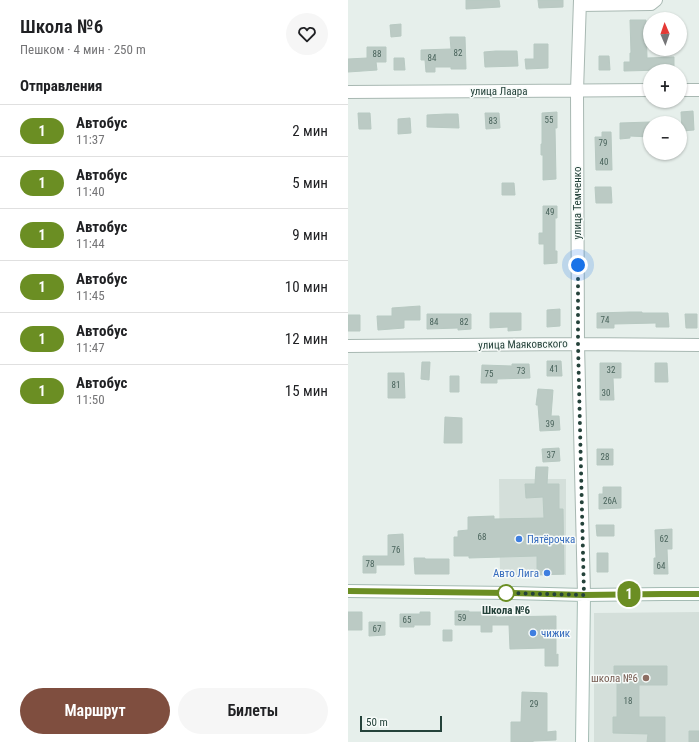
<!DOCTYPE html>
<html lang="ru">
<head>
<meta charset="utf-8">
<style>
  :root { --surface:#fff; --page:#f6f6f6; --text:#202124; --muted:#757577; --line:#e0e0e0; --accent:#7f4e3f }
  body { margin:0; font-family:"Roboto Condensed",sans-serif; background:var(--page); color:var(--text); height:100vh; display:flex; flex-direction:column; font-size:15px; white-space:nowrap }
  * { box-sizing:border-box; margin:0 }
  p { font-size:13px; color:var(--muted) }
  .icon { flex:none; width:22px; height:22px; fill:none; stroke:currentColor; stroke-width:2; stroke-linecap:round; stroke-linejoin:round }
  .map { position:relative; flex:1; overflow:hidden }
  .details { display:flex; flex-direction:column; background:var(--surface); width:348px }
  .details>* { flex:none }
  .badge { padding:0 8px; border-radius:13px; font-size:14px; line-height:26px }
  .needle { width:26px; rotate:358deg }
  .fabs { position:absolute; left:295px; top:12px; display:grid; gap:8px }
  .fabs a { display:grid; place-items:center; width:44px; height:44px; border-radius:50%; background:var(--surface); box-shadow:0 1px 3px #0004; font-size:20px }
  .scale { position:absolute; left:12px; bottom:10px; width:82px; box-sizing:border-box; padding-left:4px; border:2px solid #24423a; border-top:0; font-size:11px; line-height:14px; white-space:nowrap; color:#24423a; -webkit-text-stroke:3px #f7fbf9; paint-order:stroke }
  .you { position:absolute; width:20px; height:20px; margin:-10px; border:3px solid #fff; border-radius:50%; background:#1a73e8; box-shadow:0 0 0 6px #1a73e833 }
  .map>.badge { position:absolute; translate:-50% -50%; box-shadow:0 0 0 2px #fff }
  h2 { padding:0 20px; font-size:15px; line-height:36px }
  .round { display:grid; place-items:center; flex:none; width:42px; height:42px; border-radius:21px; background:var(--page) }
  .head { display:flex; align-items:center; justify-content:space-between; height:68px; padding:0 20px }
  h1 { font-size:19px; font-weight:600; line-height:30px }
  .primary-button { display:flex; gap:8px; margin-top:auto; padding:8px 20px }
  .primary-button a { flex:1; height:46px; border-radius:24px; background:var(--accent); color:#fff; font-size:16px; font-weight:600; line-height:46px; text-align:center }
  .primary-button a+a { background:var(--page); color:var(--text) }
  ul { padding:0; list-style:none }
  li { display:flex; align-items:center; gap:12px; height:52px; padding:0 20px; border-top:1px solid var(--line) }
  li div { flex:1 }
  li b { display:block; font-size:15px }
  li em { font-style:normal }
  li .badge { min-width:44px; font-weight:700; text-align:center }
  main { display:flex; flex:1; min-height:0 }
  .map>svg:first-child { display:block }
</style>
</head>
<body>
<main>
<section class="details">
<div class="head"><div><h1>Школа №6</h1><p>Пешком · 4 мин · 250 m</p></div><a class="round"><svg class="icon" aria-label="heart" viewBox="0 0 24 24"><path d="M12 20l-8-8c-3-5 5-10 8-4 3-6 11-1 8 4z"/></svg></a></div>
<h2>Отправления</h2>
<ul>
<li><span class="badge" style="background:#6b8e23;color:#fff">1</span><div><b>Автобус</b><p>11:37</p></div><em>2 мин</em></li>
<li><span class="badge" style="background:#6b8e23;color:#fff">1</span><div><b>Автобус</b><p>11:40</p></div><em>5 мин</em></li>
<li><span class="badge" style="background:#6b8e23;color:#fff">1</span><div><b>Автобус</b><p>11:44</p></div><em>9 мин</em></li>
<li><span class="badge" style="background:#6b8e23;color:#fff">1</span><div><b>Автобус</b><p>11:45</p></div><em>10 мин</em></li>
<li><span class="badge" style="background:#6b8e23;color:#fff">1</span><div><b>Автобус</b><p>11:47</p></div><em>12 мин</em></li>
<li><span class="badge" style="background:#6b8e23;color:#fff">1</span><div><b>Автобус</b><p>11:50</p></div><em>15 мин</em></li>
</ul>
<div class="primary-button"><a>Маршрут</a><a>Билеты</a></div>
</section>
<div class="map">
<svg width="351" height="742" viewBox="0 0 351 742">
  <rect width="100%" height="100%" fill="#e6efeb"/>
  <path fill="#d4dfda" d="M151 479H218V575H152Z
    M351 612V742H246V613Z"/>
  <path fill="#bbcac4" stroke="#b8c9c2" d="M118 0H151L152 7 118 9Z
    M190 0H215V7L191 8Z
    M282 20H298L299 58 326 57V71H314V70L276 71V62H282V53H283Z
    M53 24V36L43 37 42 25Z
    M102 37H117L118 69H103V67H87V72H78L77 60H73V50L103 49Z
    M186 44H200V68L178 69 177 59H186Z
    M19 47H38V62H28L29 70 0 72V59L19 58Z
    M148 51H169L170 66 137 67 136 52Z
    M251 56H261L262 70H251Z
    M46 58H56L57 70H46Z
    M345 111 346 130 334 131 333 112Z
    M209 112V128H207L208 179 195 180V155H193V144H194V113Z
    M10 113H22L23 129H11Z
    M137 113H151L152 128 138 129Z
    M98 114H110L111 128 79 127V115Z
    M62 118 63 133 50 134V119Z
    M302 122V137L282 136V138L272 139V123Z
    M254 132H263L264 170H248L247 137H254Z
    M154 183H166L167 195H154Z
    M247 187H263L264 203H248Z
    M195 206H209V218H207V251H209V263L196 264V244H191V233H195Z
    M72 306V320H56V328L30 330 29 316H44V308Z
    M212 309V326L199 327V310Z
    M282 312H294V313H320L321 327H308V323L266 324V328H249V313Z
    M142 313H173V330L160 331V327L142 328Z
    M79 314H123V329L110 330V328L79 329Z
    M337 314H349V328H338Z
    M0 315H12V331H0Z
    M199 361H213L214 376H199Z
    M74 362H82L81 380 73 379Z
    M252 363H273V378H265L266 400H252Z
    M307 363H319L320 382H307Z
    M164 364H181L182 378 149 379V383H133L134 365 164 366Z
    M40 373H56L57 398H40Z
    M102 376H111V392H102Z
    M190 389 205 390 203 416H211L212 430 192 431 190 405H188Z
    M97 417 114 418V443H96Z
    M211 448 212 461 195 462 194 449Z
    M249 449H265V465H249Z
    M188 467H200L199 484H211V509H215L216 574 189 575V556L121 558V556H106V537H110V531L120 530V517L146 516V519L196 518 195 497 178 498 177 484H187Z
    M255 487H273V508L251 509V494H255Z
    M248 525H266V536H249Z
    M324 529V549H319L320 574H306V558H308L307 530Z
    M55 534 56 565H28V573H15V556H40V535Z
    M249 553H260V572H249Z
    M66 558H77V559H101V574H67Z
    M107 611H121V612H148V617L208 616V655L210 654V666H197V648L162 649 161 625H144V632H133V625H107Z
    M0 612H14V630H0Z
    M72 612H82V625H66V627H52V614H72Z
    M21 622H37V635L21 636Z
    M95 630H104V641H95Z
    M266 666H319V685H291V717H317V742H299L300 734 265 733V717H269V683L266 682Z
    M174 692 199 693V732L208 731V740L185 741V742H163V722H173Z
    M341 731H351V742H341Z"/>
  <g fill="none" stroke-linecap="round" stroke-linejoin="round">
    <defs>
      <path id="minor" d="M232 0 229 91 230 344 236 595
        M232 5 303 4 308 0
        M332 90H351
        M0 92 302 90
        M0 346 230 344 351 345"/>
      <path id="secondary" d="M0 591 165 593 236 595 315 594H351
        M234 742 236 595"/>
    </defs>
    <use href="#minor" stroke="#a8b8b2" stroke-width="14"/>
    <use href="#secondary" stroke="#a4bbb3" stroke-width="14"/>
    <use href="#minor" stroke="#fff" stroke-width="12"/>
    <use href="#secondary" stroke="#fff" stroke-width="12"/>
  </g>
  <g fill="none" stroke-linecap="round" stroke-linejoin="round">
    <defs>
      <path id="line" d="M0 591 165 593 236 595 315 594H351"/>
    </defs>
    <use href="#line" stroke="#fff" stroke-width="9"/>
    <use href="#line" stroke="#6b8e23" stroke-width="6"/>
    <path stroke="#24423a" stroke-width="4" stroke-dasharray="0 7.2" d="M158 593H157L236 595 230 344V265"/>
  </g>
  <g fill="#3f7fe0" stroke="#f7fbf9" stroke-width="1.5">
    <circle cx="171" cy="539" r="4"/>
    <circle cx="199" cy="573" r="4"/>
    <circle cx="185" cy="633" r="4"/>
  </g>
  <circle fill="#fff" stroke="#6b8e23" stroke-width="2" cx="158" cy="593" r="8"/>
  <circle fill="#8d6e63" stroke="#f7fbf9" stroke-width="1.5" cx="298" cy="678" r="4"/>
  <g text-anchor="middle" stroke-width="3" stroke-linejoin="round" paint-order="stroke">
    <g font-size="9" fill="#4a645c">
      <text x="110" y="56">82</text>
      <text x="29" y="57">88</text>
      <text x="84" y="61">84</text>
      <text x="201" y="123">55</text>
      <text x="145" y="124">83</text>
      <text x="255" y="146">79</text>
      <text x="256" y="165">40</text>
      <text x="202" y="215">49</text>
      <text x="257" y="323">74</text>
      <text x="86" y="325">84</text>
      <text x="116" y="325">82</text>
      <text x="206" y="372">41</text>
      <text x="263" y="373">32</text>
      <text x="173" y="374">73</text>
      <text x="141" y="377">75</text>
      <text x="48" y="388">81</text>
      <text x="258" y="396">30</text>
      <text x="202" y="427">39</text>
      <text x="203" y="458">37</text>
      <text x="257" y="460">28</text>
      <text x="262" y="504">26А</text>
      <text x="134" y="540">68</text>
      <text x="316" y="542">62</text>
      <text x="48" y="553">76</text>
      <text x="22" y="567">78</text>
      <text x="313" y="569">64</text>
      <text x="114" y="621">59</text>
      <text x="59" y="623">65</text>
      <text x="29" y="632">67</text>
      <text x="280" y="704">18</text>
      <text x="186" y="707">29</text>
    </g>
    <g font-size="11" fill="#24423a" stroke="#f7fbf9">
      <text x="151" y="95">улица Лаара</text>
      <text transform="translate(229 203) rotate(-90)" y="4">улица Темченко</text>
      <text transform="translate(175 344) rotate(-1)" y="4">улица Маяковского</text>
    </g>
    <g font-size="11" fill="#366cbe" stroke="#f7fbf9" text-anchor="start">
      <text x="179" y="543">Пятёрочка</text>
      <text x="191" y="577" text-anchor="end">Авто Лига</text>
      <text x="193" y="637">чижик</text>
    </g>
    <g font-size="11" font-weight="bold" fill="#24423a" stroke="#f7fbf9">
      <text x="158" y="614">Школа №6</text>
    </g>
    <g font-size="11" fill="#785e54" stroke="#f7fbf9" text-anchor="end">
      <text x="290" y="682">школа №6</text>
    </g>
  </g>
</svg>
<div class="fabs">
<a><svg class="needle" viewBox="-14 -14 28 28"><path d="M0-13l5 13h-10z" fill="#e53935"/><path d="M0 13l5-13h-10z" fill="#757577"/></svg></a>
<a>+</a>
<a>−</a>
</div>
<div class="scale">50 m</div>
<div class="you" style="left:230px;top:265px"></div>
<b class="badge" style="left:281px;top:594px;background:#6b8e23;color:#fff">1</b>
</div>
</main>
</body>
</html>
